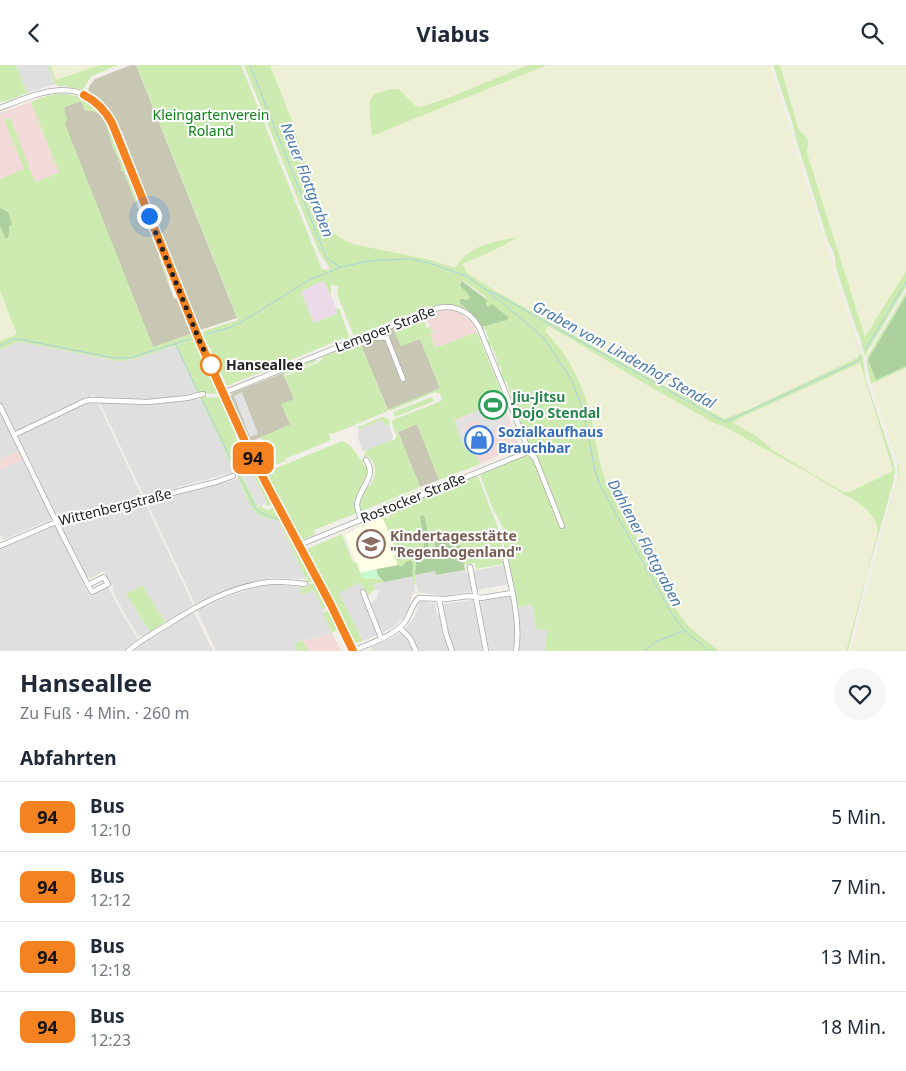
<!DOCTYPE html>
<html lang="de">
<head>
<meta charset="utf-8">
<style>
  :root { --surface:#fff; --page:#f6f6f7; --text:#1f2937; --muted:#747a83; --line:#e0e1e3 }
  body { margin:0; font-family:"Noto Sans",sans-serif; background:var(--page); color:var(--text); height:100vh; display:flex; flex-direction:column; font-size:19px; white-space:nowrap }
  * { box-sizing:border-box; margin:0 }
  p { font-size:16px; color:var(--muted) }
  .icon { flex:none; width:28px; height:28px; fill:none; stroke:currentColor; stroke-width:2; stroke-linecap:round; stroke-linejoin:round }
  .map { position:relative; height:586px; overflow:hidden }
  .drawer { display:flex; flex-direction:column; background:var(--surface); flex:1 }
  .drawer>* { flex:none }
  .badge { padding:0 10px; border-radius:8px; font-size:18px; line-height:32px }
  .you { position:absolute; width:25px; height:25px; margin:-12px; border:4px solid #fff; border-radius:50%; background:#1a73e8; box-shadow:0 0 0 8px #1a73e833 }
  .map>.badge { position:absolute; translate:-50% -50%; box-shadow:0 0 0 2px #fff }
  h2 { padding:0 20px; font-size:19px; line-height:45px }
  .round { display:grid; place-items:center; flex:none; width:52px; height:52px; border-radius:26px; background:var(--page) }
  .summary { display:flex; align-items:center; justify-content:space-between; height:85px; padding:0 20px }
  h1 { font-size:24px; font-weight:700; line-height:38px }
  ul { padding:0; list-style:none }
  li { display:flex; align-items:center; gap:15px; height:70px; padding:0 20px; border-top:1px solid var(--line) }
  li div { flex:1 }
  li b { display:block; font-size:19px }
  li em { font-style:normal }
  li .badge { min-width:55px; font-weight:700; text-align:center }
  header { display:flex; justify-content:space-between; align-items:center; height:65px; padding:0 20px; background:var(--surface); font-size:22px; font-weight:700 }
  .map>svg:first-child { display:block }
</style>
</head>
<body>
<header><svg class="icon" aria-label="back" viewBox="0 0 24 24"><path d="M15 5l-7 7 7 7"/></svg>Viabus<svg class="icon" aria-label="search" viewBox="0 0 24 24"><circle cx="10" cy="10" r="6"/><path d="M15 15l6 6"/></svg></header>
<div class="map">
<svg width="906" height="586" viewBox="0 0 906 586">
  <rect width="100%" height="100%" fill="#f2efe9"/>
  <path fill="#e0dfdf" d="M16 0H48L55 19 27 28Z
    M20 277 118 296 135 294 174 281 177 284 197 327 179 332 145 335 96 333 94 330 15 367 0 336V285L15 278Z
    M194 334 201 335 235 407 144 431 99 336 140 338 175 337Z
    M97 336 142 432 62 452H57L18 372 21 369 79 341 89 337 90 338Z
    M0 348 19 386 0 395Z
    M381 355 386 361H389L393 372 392 375 363 387 358 373 359 364Z
    M23 394 52 454 3 475 0 469V405Z
    M238 414 248 437 279 456 306 514 272 513 262 515 227 525 195 539 147 437Z
    M145 438 193 540 165 557 142 520 126 529 150 567 143 571 141 570 139 572 123 546 112 524 114 523 104 506 91 513 85 511 61 464 81 454Z
    M55 461 83 516 82 517 90 531 108 522 121 547 138 574 123 586H0V485Z
    M503 500 504 501 508 519 477 525 473 506Z
    M465 505 466 508H469L473 526 446 531 418 527 415 510 435 506 437 510Z
    M413 511 415 525 412 530 409 542 406 549 396 560 383 568 382 567 370 539 377 533 379 527V525H376L374 519Z
    M360 517 364 525 361 527 378 570 363 576 338 528Z
    M271 519 300 522 303 530 314 526 325 548 323 549 332 568 294 578 297 586H216L197 545 226 532 263 520Z
    M510 531 511 534 516 562 515 586H488L480 541V537Z
    M472 535 475 538 484 586H454L448 568 443 541 444 539Z
    M422 536 435 538 437 550H441L450 586H418L412 572 405 564 415 551 419 538Z
    M532 539 536 564 547 565 545 586H519L520 565 518 546 520 542Z
    M194 547 213 586H134L143 578Z
    M401 567 409 576 413 586H372L371 582 392 573Z"/>
  <path fill="#f2dad9" d="M31 37 59 108 35 117 9 53 4 55 24 104 0 114V48Z
    M445 245 454 246 463 250 473 259 477 267 435 283 429 269 432 268 426 252V250L436 246Z
    M482 344 486 353 506 345 520 381 480 399 473 382 465 385 454 355Z
    M19 386 23 394 0 405V395Z
    M332 568 341 586H308L303 576Z"/>
  <path fill="#ebdbe8" d="M325 216 338 248 314 258 301 227 311 221Z"/>
  <path fill="#ffffe5" d="M383 453 397 488 395 491 398 500 360 508 345 469 355 466V464Z"/>
  <path fill="#c7c7b4" d="M131 0H136L237 253 200 265 151 145 123 69 108 44 103 38 97 33 89 28 88 25 90 20 95 14Z
    M58 29H65L78 32 88 37 103 51 124 107 138 143 145 154 159 190 161 198 174 234 177 233 191 269 153 282 53 30Z
    M393 263 401 281 420 274 440 323 388 345 360 278 367 273 380 270V268Z
    M283 308 294 334 290 360 252 376 250 375 230 332 232 328Z
    M417 359 439 415 420 422 398 367Z"/>
  <path fill="#eef0d5" d="M50 0H100L56 16Z
    M270 0H528L448 33 425 41 420 42 416 41 403 27 370 36 372 71 547 0H770L860 289 857 293 853 295 750 344 724 354 698 340 693 333 672 325 497 227 467 208 464 204 462 199 493 186 516 172 499 175 476 184 466 190 455 203 431 195 370 183 346 176 334 168 329 159 311 113 292 56Z
    M780 0H906V206L865 272 807 88 809 78 801 68 798 63Z
    M0 226 18 269 0 276Z
    M548 261 566 271 641 317 714 358 725 362 807 407 857 437 866 444 877 459 878 467 846 586H719L691 564 684 556 674 541 633 468 603 411 599 398 592 357 586 334 579 315 566 292 557 279 545 265Z
    M860 298 893 405 891 407 850 427H843L774 386 756 371 732 357 740 353Z
    M906 303V586H851L899 408 898 398 897 396 871 319Z"/>
  <path fill="#cdebb0" fill-rule="evenodd" d="M0 0H16L27 28 4 37 3 36 0 37Z
    M48 0H50L56 15 100 0H118L92 11C87 15 87 22 82 25L64 21H59L55 19Z
    M136 0H241L322 204 327 205 329 204V202L319 187 244 0H270L292 56 301 84 329 159 334 168 338 171 346 176 357 180 431 195 455 203C458 199 461 194 465 191 478 179 501 175 518 172L493 186 462 199 467 208 497 227 672 325 681 329 689 330 693 333 698 340 724 354 750 344 857 293 860 289 848 250 861 290 863 292 865 310 867 318 891 389 895 405 893 418 865 517 848 586H846L878 467 877 459 874 454 866 444 857 437 807 407 725 362 714 358 642 317 566 271 548 261 545 266C569 291 585 322 592 357 597 379 598 400 608 420L674 541 684 556 691 564 719 586H545L547 565 536 564 532 539 520 542 519 541H516L512 522 513 518 509 511 502 469 504 473H506L501 459 492 442 480 409V408L524 390H529L533 394 564 461 535 389 527 376 509 332 511 330 506 316 503 317 500 308 502 307 499 300 497 301 496 299 498 297 491 280 489 281 487 275 489 274 485 264 482 265 481 261H486L505 256 492 240 488 242 486 240V232L464 216H462L460 217C463 226 467 226 470 233L467 235 463 234 462 241 469 247C457 240 444 238 431 243L429 241 362 268V269L357 271 353 269 337 229 338 222 331 219V231L324 216 311 221 301 227 314 258 337 249 336 244 339 243 349 271V275L347 276 344 273 227 321 209 281 202 269 203 267 207 265 238 255ZM860 298 893 405 891 407 850 427H843L774 386 756 371 733 358 740 353Z
    M528 0H547L372 71 369 40 371 33 375 29 381 27 392 24H399L416 41 420 42 448 33Z
    M773 0H780L798 63C801 69 807 72 808 76 809 79 807 84 807 88L865 272 906 206V222L865 291 863 286 861 275 857 266 836 203C835 194 835 186 829 179L796 74 793 60Z
    M58 29 72 30 91 39H93C112 55 118 81 126 105L125 107 121 106C122 98 116 91 113 83 108 69 107 43 85 46L81 37H79L65 42C63 48 70 54 65 59L153 282 191 269 189 263 190 264 219 328C212 331 205 326 198 329L177 284 174 281 135 294 118 296 20 277 15 278 0 285V276L17 269 0 226V161L5 173 9 167V161L10 160 3 145 0 143V114L24 104 4 55 10 53 35 117 59 108 31 37 46 31Z
    M127 110 130 111 138 133 136 134 138 140H137L125 111Z
    M141 145 150 161 170 214 168 216C159 192 153 168 140 146Z
    M906 227V231L868 295 876 315 906 301V303L871 319 867 301V292Z
    M422 251 427 263 430 262 433 268 430 270 435 283 477 267 502 329 480 338 482 344 454 355 465 384 473 382 480 399 439 415 417 359 398 367 420 422 362 446 359 443 362 428 367 420 370 421C376 409 378 401 368 391L365 393 364 392 366 385 392 375 394 376 397 370 395 368C395 364 392 360 392 356L395 354 439 337 442 334 440 329 435 327 390 346V344L440 323 420 274 401 281 393 263Z
    M360 277 388 346 333 369 330 368 329 369 331 374 329 376 285 394 286 396 263 404 261 401 252 383 253 381 263 377 261 372 290 360 281 339 294 334 285 311 317 298 322 295V292Z
    M315 294 317 296 315 297 284 310 283 306Z
    M203 330 209 333 221 332 233 359 237 375 244 390 250 395 253 401 235 408 201 335 199 332Z
    M432 332 434 336 395 352 393 347Z
    M382 352H385L389 355 390 360 386 361 381 355 359 364 358 362Z
    M342 376 351 381 361 395H364L362 398 366 402H369V409L360 426 357 448 314 465 315 469 304 474 299 473 283 444 270 416 264 408Z
    M897 396 899 401V408L850 586 898 410Z
    M253 402 272 439 268 441 265 439 267 438 251 405 248 407 247 405Z
    M246 406V408L242 410 258 442 262 441 263 443 268 445 274 442 298 485 297 487 308 508 307 514 309 510 313 516 308 518 279 456 264 453 256 448 248 437 237 411Z
    M475 410 477 411 479 414 498 463 504 491 501 492 503 499 476 504 475 498 464 500 463 493 467 486H463L457 482 455 483 452 480 447 469 431 490 428 489 429 473 425 453 424 451 420 452 424 479 423 490 416 497 415 510 416 520 414 519 411 507 413 504 405 500 403 501 398 500 394 491 397 488 383 453 385 452 388 454 390 453 388 445Z
    M435 419 434 423 428 425 427 423 422 425V428H421L420 426 415 428V430L407 434 406 431 404 432 405 435H403L402 433 394 436V439L392 440 391 437 382 441 383 443 382 444 380 440Z
    M342 469 353 497 357 498 362 513 381 514 385 517 374 519 375 526 373 525 367 532 360 517 339 528 363 576 355 578 331 529 307 484Z
    M314 518 327 543 323 544 314 526H312L303 530 300 522V521L306 523 310 519Z
    M142 520 165 557 150 567 126 529Z
    M328 545 337 565 332 568 323 549Z
    M303 576 308 586H297L294 578Z"/>
  <path fill="#add19e" d="M0 143 8 147 12 160 9 161V167L8 173H5L0 161Z
    M462 216 486 234 487 236 486 239 488 242 492 239 508 252 507 255 486 261H481L476 254 460 238V234H463L467 235 470 233C468 227 463 225 460 220Z
    M906 231V301L876 315 868 295 869 293Z
    M421 450 424 451 425 453 429 473 428 489 431 490 433 487 437 472 443 467 447 469 452 480 455 483 459 479 463 486H469V489L463 494 465 505 436 510 435 506 415 510 416 497 422 490 424 479 420 452Z
    M408 496H411C415 501 411 506 413 511L385 517C380 513 376 511 377 504L398 500 403 501 405 498Z"/>
  <path fill="#c8facc" d="M377 504V509L381 514 362 513 360 508Z"/>
  <path fill="#88e0be" d="M502 329 507 342 506 345 486 353 480 338Z"/>
  <path fill="#e2e2e2" d="M242 327 258 369 250 372 234 331Z
    M480 345 484 355 504 347 509 359 493 365 495 371 486 374 478 355 464 360 471 377 464 380 455 356Z
    M251 405 267 438 258 442 242 410Z"/>
  <g fill="none" stroke-linecap="round" stroke-linejoin="round">
    <path stroke="#aad3df" stroke-width="1" d="M250 0 326 192 335 199 341 202
      M488 226 496 229 725 357 858 296 861 292
      M207 269 231 262 243 256 311 214 342 202 363 197 382 195 410 194 429 198 466 211 488 226 543 272 571 314 583 345 595 406 601 422 672 549 684 565 709 586
      M175 278 199 329
      M0 281 13 274H19L114 293H130L190 274
      M865 285 906 217
      M201 332 236 405 256 444C263 450 270 452 278 454
      M644 586 655 577 683 566"/>
    <defs>
      <path id="minor" d="M0 43C36 29 80 8 108 50 114 60 117 72 122 82L200 277 247 381 268 423 331 540 353 586
        M375 268 376 271 379 273 384 272 387 273 403 314
        M223 328 431 245C450 238 469 244 479 262L527 381V386L535 393 562 461
        M0 341 64 473 88 520
        M14 370 85 336 91 335 148 337 187 333 203 329
        M361 454C359 449 357 444 357 439 359 423 378 411 366 395
        M299 480 523 389 527 386
        M0 481 56 457 216 417 233 411
        M505 492C511 522 521 556 516 586
        M470 502 486 586
        M104 512 108 519 92 527 88 520Z
        M363 527 381 573
        M439 534 446 569 452 586
        M400 563 410 573 416 586
        M128 586C140 576 153 568 167 560 198 540 232 521 270 517 282 516 293 518 305 519
        M353 586C370 578 393 572 405 557 411 549 412 538 419 533L446 534 469 531 481 533 512 528"/>
    </defs>
    <use href="#minor" stroke="#a9a9a9" stroke-width="6"/>
    <use href="#minor" stroke="#fff" stroke-width="4.5"/>
  </g>
  <g fill="none" stroke-linecap="round" stroke-linejoin="round">
    <defs>
      <path id="line" d="M84 30C96 36 105 45 112 58L200 277 247 381 268 422 331 540 353 586"/>
    </defs>
    <use href="#line" stroke="#fff" stroke-width="11"/>
    <use href="#line" stroke="#f58220" stroke-width="8"/>
    <path stroke="#222" stroke-width="5" stroke-dasharray="0 9" d="M149 151 200 277 211 300"/>
  </g>
  <defs>
    <symbol id="stadium-ring" viewBox="-11 -11 22 22"><circle r="9.5" fill="#fff" stroke="#2e9e5b" stroke-width="1.5"/><path d="M0-5a6.5 5 0 1 0 0 10a6.5 5 0 1 0 0-10ZM-3.5-1.8h7v3.6h-7Z" fill="#2e9e5b"/></symbol>
    <symbol id="shop-ring" viewBox="-11 -11 22 22"><circle r="9.5" fill="#fff" stroke="#3f7fe0" stroke-width="1.5"/><path d="M-5-2.5h2.3a2.7 3.5 0 0 1 5.4 0H5L5.5 6h-11ZM-1.5-2.5h3a1.5 2.3 0 0 0-3 0Z" fill="#3f7fe0"/></symbol>
    <symbol id="school-ring" viewBox="-11 -11 22 22"><circle r="9.5" fill="#fff" stroke="#8d6e63" stroke-width="1.5"/><path d="M0-5L7-2L0 1L-7-2ZM-4 1L0 2.5L4 1V4Q0 6-4 4Z" fill="#8d6e63"/></symbol>
  </defs>
  <g fill-rule="evenodd">
    <use href="#stadium-ring" x="477" y="324" width="32" height="32"/>
    <use href="#shop-ring" x="463" y="359" width="32" height="32"/>
    <use href="#school-ring" x="355" y="463" width="32" height="32"/>
  </g>
  <circle fill="#fff" stroke="#f58220" stroke-width="2.5" cx="211" cy="300" r="10"/>
  <g text-anchor="middle" stroke-width="4" stroke-linejoin="round" paint-order="stroke">
    <g font-size="14" fill="#0c8416" stroke="#fff">
      <text x="211" y="55">Kleingartenverein<tspan x="211" dy="16">Roland</tspan></text>
    </g>
    <g font-size="14" fill="#222" stroke="#fff">
      <text transform="translate(385 264) rotate(-21)" y="5">Lemgoer Straße</text>
      <text transform="translate(413 433) rotate(-22)" y="5">Rostocker Straße</text>
      <text transform="translate(115 442) rotate(-14)" y="5">Wittenbergstraße</text>
    </g>
    <g font-size="14" font-weight="bold" fill="#222" stroke="#fff" text-anchor="start">
      <text x="226" y="305">Hanseallee</text>
    </g>
    <g font-size="14" font-weight="bold" fill="#27864d" stroke="#fff" text-anchor="start">
      <text x="512" y="337">Jiu-Jitsu<tspan x="512" dy="16">Dojo Stendal</tspan></text>
    </g>
    <g font-size="14" font-weight="bold" fill="#366cbe" stroke="#fff" text-anchor="start">
      <text x="498" y="372">Sozialkaufhaus<tspan x="498" dy="16">Brauchbar</tspan></text>
    </g>
    <g font-size="14" font-weight="bold" fill="#785e54" stroke="#fff" text-anchor="start">
      <text x="390" y="476">Kindertagesstätte<tspan x="390" dy="16">"Regenbogenland"</tspan></text>
    </g>
    <g font-size="15" font-style="italic" fill="#4a7aab" stroke="#fff">
      <text transform="translate(307 115) rotate(69)" y="5">Neuer Flottgraben</text>
      <text transform="translate(624 290) rotate(29)" y="5">Graben vom Lindenhof Stendal</text>
      <text transform="translate(645 478) rotate(62)" y="5">Dahlener Flottgraben</text>
    </g>
  </g>
</svg>
<div class="you" style="left:149px;top:151px"></div>
<b class="badge" style="left:253px;top:393px;background:#f58220;color:#111">94</b>
</div>
<section class="drawer">
<div class="summary"><div><h1>Hanseallee</h1><p>Zu Fuß · 4 Min. · 260 m</p></div><a class="round"><svg class="icon" aria-label="heart" viewBox="0 0 24 24"><path d="M12 20l-8-8c-3-5 5-10 8-4 3-6 11-1 8 4z"/></svg></a></div>
<h2>Abfahrten</h2>
<ul>
<li><span class="badge" style="background:#f58220;color:#111">94</span><div><b>Bus</b><p>12:10</p></div><em>5 Min.</em></li>
<li><span class="badge" style="background:#f58220;color:#111">94</span><div><b>Bus</b><p>12:12</p></div><em>7 Min.</em></li>
<li><span class="badge" style="background:#f58220;color:#111">94</span><div><b>Bus</b><p>12:18</p></div><em>13 Min.</em></li>
<li><span class="badge" style="background:#f58220;color:#111">94</span><div><b>Bus</b><p>12:23</p></div><em>18 Min.</em></li>
</ul>
</section>
</body>
</html>
